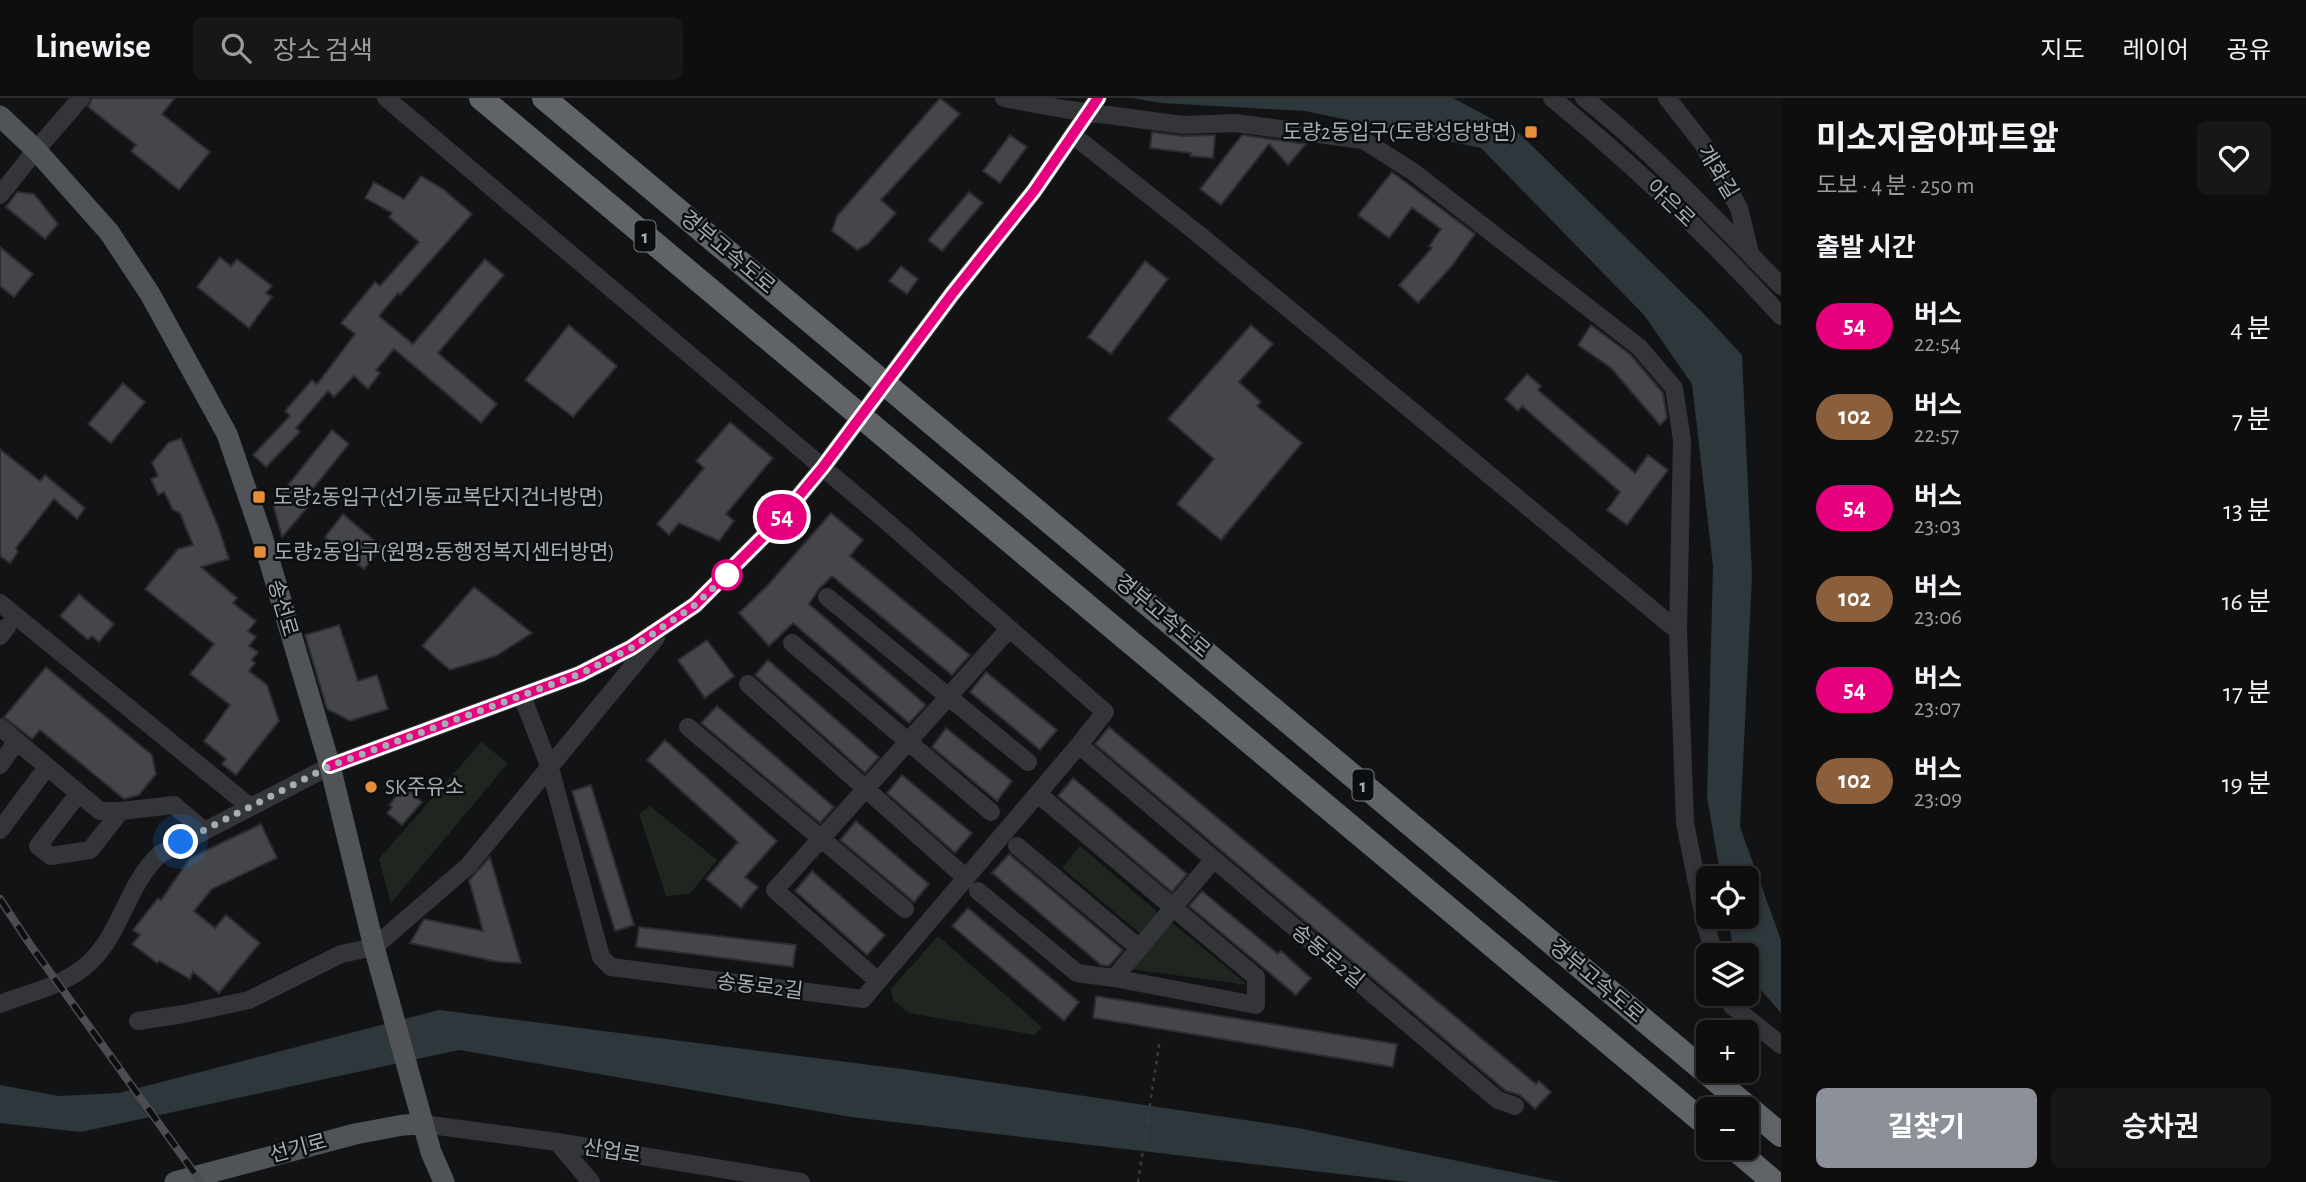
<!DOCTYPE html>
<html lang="ko">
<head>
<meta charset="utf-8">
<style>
  :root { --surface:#0e0e0f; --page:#171718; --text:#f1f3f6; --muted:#9b9c9e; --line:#2e2e2f; --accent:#8c9099 }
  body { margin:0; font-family:"Alegreya Sans","Noto Sans KR",sans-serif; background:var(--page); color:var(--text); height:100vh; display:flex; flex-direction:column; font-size:26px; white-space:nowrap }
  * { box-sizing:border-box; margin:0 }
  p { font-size:23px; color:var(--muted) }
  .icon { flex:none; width:38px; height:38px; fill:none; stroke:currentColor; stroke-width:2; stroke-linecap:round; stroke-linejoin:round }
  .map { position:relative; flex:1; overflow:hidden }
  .side { display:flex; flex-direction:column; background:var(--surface); width:525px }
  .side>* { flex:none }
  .badge { padding:0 14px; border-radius:23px; font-size:24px; line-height:46px }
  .controls { position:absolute; left:1696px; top:768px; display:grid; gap:14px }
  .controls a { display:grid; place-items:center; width:63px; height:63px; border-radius:10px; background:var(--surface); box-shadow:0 4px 10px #0003,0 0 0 2px var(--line); font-size:35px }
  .you { position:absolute; width:35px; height:35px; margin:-18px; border:5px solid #fff; border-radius:50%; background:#1a73e8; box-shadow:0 0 0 10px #1a73e833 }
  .map>.badge { position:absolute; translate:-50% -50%; box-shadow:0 0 0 4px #fff }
  h2 { padding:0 35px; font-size:26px; line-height:63px }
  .round { display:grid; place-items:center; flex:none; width:74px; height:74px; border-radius:10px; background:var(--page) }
  .summary { display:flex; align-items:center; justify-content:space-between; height:119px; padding:0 35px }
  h1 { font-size:33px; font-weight:700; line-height:52px }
  .action { display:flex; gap:14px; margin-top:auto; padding:14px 35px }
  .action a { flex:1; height:80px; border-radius:10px; background:var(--accent); color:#fff; font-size:28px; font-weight:700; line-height:80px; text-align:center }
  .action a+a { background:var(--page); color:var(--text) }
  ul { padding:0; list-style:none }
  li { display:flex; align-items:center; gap:21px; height:91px; padding:0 35px }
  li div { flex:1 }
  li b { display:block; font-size:26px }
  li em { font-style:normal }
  li .badge { min-width:77px; font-weight:700; text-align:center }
  header { display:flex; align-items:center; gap:42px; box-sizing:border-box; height:98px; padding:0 35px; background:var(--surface); border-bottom:2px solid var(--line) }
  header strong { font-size:33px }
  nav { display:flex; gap:38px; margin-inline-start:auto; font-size:24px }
  .search { width:490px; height:63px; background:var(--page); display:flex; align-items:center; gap:18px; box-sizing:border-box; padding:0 24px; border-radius:10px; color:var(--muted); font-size:26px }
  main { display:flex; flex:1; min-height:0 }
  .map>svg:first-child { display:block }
</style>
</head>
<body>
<header>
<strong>Linewise</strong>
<div class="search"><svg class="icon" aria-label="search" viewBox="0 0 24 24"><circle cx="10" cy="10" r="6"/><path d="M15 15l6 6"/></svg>장소 검색</div>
<nav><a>지도</a><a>레이어</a><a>공유</a></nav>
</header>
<main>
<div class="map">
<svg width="1781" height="1084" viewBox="0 0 1781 1084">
  <rect width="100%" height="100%" fill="#121314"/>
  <path fill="#1f261f" d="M481 644 508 665 391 805 379 761Z
    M650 708 717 762 690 796 666 798 639 716Z
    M1080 748 1161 817 1143 838 1062 770Z
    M1170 823 1248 887 1130 871Z
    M938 838 1042 929 1035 937 909 915 893 902 891 891Z"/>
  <path fill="#2d373c" d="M1132 0H1453L1520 36 1705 217 1742 257 1752 478 1740 729 1781 842V915L1747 876 1746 858 1734 857 1728 819H1746V780H1721L1707 699 1713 468 1692 286 1644 217 1481 50 1305 13 1161 5Z
    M439 912 910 972 1298 1030 1560 1084H1408L851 1019 459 952 81 1034 0 1025V987L59 998 119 995Z"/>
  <path fill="#444649" stroke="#2c2d30" stroke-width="2" d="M92 0H175L162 16 210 54 179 92 131 53 136 47 88 9Z
    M940 0 960 16 881 102 896 115 868 146 857 152 832 133 837 118Z
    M1152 34 1183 38 1215 37 1213 60 1190 58 1191 55 1150 50Z
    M1010 37 1027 49 1000 85 983 73Z
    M1242 37 1306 46 1288 67 1269 46 1221 107 1200 91Z
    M1392 74 1475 136 1451 169 1418 205 1399 187 1432 150 1429 148 1441 131 1412 110 1389 140 1358 117Z
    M421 78 443 91 472 116 400 197 398 195 379 218 413 246 485 161 504 177 438 255 497 306 481 325 394 251 376 272 380 275 368 291 354 278 334 299 328 293 296 330 300 334 266 369 253 357 290 318 285 313 312 282 317 286 355 236 341 225 375 184 380 188 419 144 389 119 392 115 365 100 374 84 404 101Z
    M17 94 34 96 58 126 45 141 6 109Z
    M969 94 983 105 942 153 928 142Z
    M0 149 33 176 14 199 0 188Z
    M220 159 231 168 237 161 272 188 266 195 272 199 249 230 197 189Z
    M1145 163 1168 181 1111 256 1088 239Z
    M901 168 918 181 907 196 889 183Z
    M569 227 617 268 573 319 525 282Z
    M1251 227 1273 246 1239 284 1261 304 1257 308 1302 345 1221 442 1177 406 1214 361 1168 321Z
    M1591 227 1631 257 1663 295 1667 320 1660 327 1611 270 1578 247Z
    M1527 276 1541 288 1538 292 1635 375 1648 357 1668 372 1627 427 1607 412 1620 394 1522 308 1518 313 1505 301Z
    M123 285 145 304 111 345 88 326Z
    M730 324 773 360 726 416 734 423 719 443 679 425 669 437 657 426 704 370 696 363Z
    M332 332 349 346 303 403 307 410 282 439 273 406Z
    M181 340 218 428 229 461 201 469 237 500 233 505 256 523 248 533 256 539 249 548 258 554 252 562 255 565 249 573 267 587 279 623 236 677 222 666 226 661 204 643 230 607 190 576 214 546 145 491 178 451 193 447 180 415 173 412 164 394 158 397 151 381 158 378 152 365 168 345Z
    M0 351 40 383 45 377 85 410 77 421 54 401 16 450 18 454 10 465 0 458Z
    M831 415 863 442 850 458 970 557 952 577 832 478 819 491 809 506 926 607 909 625 793 525 769 548 739 515 767 488Z
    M343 416 382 449 364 471 325 439Z
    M474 489 532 535 496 558 450 572 422 548Z
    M79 496 114 526 99 544 92 538 88 542 60 518Z
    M339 527 358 583 377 577 388 611 350 623 327 611 305 537Z
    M707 542 734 578 705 600 678 562Z
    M768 562 879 659 865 675 755 577Z
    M46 569 152 657 156 676 139 697 124 701 40 632 32 641 4 619Z
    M986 574 1057 632 1040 652 970 594Z
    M717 608 834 709 820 725 701 625Z
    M1109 629 1536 986 1539 983 1551 994 1535 1011 1520 997 1506 993 1095 646Z
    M946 630 1012 683 997 703 932 649Z
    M665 642 777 743 745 779 758 789 741 810 706 781 738 744 647 662Z
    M902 677 972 735 955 755 887 695Z
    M1073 680 1187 776 1172 794 1058 698Z
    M591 687 634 827 615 833 572 693Z
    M407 691 422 704 402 727 387 715 392 709 389 707 398 696 401 698Z
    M856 723 929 786 914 804 840 742Z
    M261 726 277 760 212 791 194 813 215 830 226 817 260 845 219 895 193 874 190 881 159 863 157 865 132 846 140 837 133 832 158 800 161 802 190 760Z
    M1009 756 1123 852 1109 868 1101 867 992 775Z
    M490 759 521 865 498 864 410 845 424 821 483 833 469 782Z
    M812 773 885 837 867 857 795 793Z
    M1202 793 1278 856 1281 853 1311 880 1296 897 1189 808Z
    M968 810 1079 904 1064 923 952 828Z
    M639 829 796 847 793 869 636 849Z
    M1096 898 1397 946 1393 969 1093 920Z"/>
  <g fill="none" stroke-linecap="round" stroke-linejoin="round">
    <path stroke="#3a3c3f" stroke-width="2.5" stroke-dasharray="3.5 5" stroke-linecap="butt" d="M1138 1084 1160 941"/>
    <path stroke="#343539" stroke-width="18" d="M386 0 885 422 1105 614 1079 647
      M1004 0 1063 11 1183 27 1235 25 1363 42 1412 73 1639 249 1674 290 1682 342 1678 533 1685 725 1705 825 1715 858
      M1552 0C1634 67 1710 140 1781 218
      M1584 0C1655 56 1717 123 1781 188
      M1667 0 1703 46 1739 110 1750 155
      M1074 38 1197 135 1678 533
      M0 97 36 52 81 0
      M827 499 1028 664
      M0 505 249 708
      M0 538 7 529
      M792 545 991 714
      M748 586 966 780
      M522 598 550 670 601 859 611 869 863 901 1079 647 1498 1002 1515 1008
      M0 629 100 713H121L174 707 203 732
      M688 629 905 811
      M0 667 16 644
      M79 695 38 748 51 758 90 752 121 713
      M1038 696 1256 879V907L1114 880 1214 761
      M0 732 47 669
      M1017 748 1139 850
      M978 793 1077 875 1114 880
      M878 883 775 792 1009 531
      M1728 896 1732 908 1781 947
      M0 906C29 895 66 887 89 865 121 836 127 786 160 756L330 668 580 576 631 550 695 507 774 428 823 369 952 196 1034 93 1098 0
      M138 923 184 916 249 902 341 856 374 849 468 768 656 540
      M423 1026 557 1044 801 1084
      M557 1044 591 1084"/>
    <path stroke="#505357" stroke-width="21" d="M0 18 36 52 109 134 150 196 227 336 262 438 330 668 374 849 431 1054 444 1084
      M175 1084 355 1036 403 1027 423 1026"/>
    <path stroke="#606469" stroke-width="24" d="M481 0 1708 1028
      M544 0 1781 1037
      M1734 1050 1774 1084"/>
    <defs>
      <path id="rail" d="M0 801 29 845 201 1084"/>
    </defs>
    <use href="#rail" stroke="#4b4d51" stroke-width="8"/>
    <use href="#rail" stroke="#0d0e0f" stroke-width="5" stroke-dasharray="16" stroke-linecap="butt"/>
  </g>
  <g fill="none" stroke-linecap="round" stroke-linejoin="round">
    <defs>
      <path id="line" d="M330 668 580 576 631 550 695 507 774 428 823 369 952 196 1034 93 1098 0"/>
    </defs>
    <use href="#line" stroke="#fff" stroke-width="16"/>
    <use href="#line" stroke="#e6007e" stroke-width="10"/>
    <path stroke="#a5acb3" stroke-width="7" stroke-dasharray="0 12.6" d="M181 744 330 668 580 576 631 550 651 537 695 507 727 477"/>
  </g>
  <g fill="#e68e38" stroke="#0d0e0f" stroke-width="2.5">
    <rect x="1524" y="27" width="14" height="14" rx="3.5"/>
    <rect x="252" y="392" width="14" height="14" rx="3.5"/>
    <rect x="253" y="447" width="14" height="14" rx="3.5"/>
    <circle cx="371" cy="689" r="7"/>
  </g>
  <circle fill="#fff" stroke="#e6007e" stroke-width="3.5" cx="727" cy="477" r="14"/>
  <g text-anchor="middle" stroke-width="5" stroke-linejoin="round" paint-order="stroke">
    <g fill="#0d0e0f" stroke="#777d82" stroke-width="2">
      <rect x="634.5" y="122.5" width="21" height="31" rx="5"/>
      <rect x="1352.5" y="671.5" width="21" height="31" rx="5"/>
    </g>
    <g font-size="19" font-weight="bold" fill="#a5acb3">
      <text x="645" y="145">1</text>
      <text x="1363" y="694">1</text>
    </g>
    <g font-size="21" fill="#a5acb3" stroke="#0d0e0f" text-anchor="start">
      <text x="1517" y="41" text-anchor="end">도량2동입구(도량성당방면)</text>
      <text x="273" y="406">도량2동입구(선기동교복단지건너방면)</text>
      <text x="274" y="461">도량2동입구(원평2동행정복지센터방면)</text>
      <text x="385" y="696">SK주유소</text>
    </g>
    <g font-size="21" fill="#a5acb3" stroke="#0d0e0f">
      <text transform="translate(1718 74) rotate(59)" y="7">개화길</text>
      <text transform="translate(1671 105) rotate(44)" y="7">야은로</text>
      <text transform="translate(728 154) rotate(40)" y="7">경부고속도로</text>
      <text transform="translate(283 510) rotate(74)" y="7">송선로</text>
      <text transform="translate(1163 518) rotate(40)" y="7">경부고속도로</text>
      <text transform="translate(1328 858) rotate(40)" y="7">송동로2길</text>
      <text transform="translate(1597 883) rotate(40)" y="7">경부고속도로</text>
      <text transform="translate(760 888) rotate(7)" y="7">송동로2길</text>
      <text transform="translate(298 1050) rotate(-15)" y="7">선기로</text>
      <text transform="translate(612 1053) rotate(9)" y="7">산업로</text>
    </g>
  </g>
</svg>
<div class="controls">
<a><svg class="icon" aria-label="locate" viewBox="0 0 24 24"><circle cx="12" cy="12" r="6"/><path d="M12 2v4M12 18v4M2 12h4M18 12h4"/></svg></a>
<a><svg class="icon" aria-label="layers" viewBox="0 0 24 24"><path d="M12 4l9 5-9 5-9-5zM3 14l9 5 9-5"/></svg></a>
<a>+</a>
<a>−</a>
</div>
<div class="you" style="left:181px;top:744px"></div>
<b class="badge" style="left:782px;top:419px;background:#e6007e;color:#fff">54</b>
</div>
<section class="side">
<div class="summary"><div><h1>미소지움아파트앞</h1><p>도보 · 4 분 · 250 m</p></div><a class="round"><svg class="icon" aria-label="heart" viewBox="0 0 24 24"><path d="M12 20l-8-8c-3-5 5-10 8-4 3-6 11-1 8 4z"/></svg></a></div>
<h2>출발 시간</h2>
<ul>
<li><span class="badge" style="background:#e6007e;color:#fff">54</span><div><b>버스</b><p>22:54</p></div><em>4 분</em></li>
<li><span class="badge" style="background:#8b5e3c;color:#fff">102</span><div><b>버스</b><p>22:57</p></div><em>7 분</em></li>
<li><span class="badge" style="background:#e6007e;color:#fff">54</span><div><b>버스</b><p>23:03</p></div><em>13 분</em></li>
<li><span class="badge" style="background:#8b5e3c;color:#fff">102</span><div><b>버스</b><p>23:06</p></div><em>16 분</em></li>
<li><span class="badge" style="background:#e6007e;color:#fff">54</span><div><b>버스</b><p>23:07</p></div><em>17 분</em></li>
<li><span class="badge" style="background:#8b5e3c;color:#fff">102</span><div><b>버스</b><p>23:09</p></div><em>19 분</em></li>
</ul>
<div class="action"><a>길찾기</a><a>승차권</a></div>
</section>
</main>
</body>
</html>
